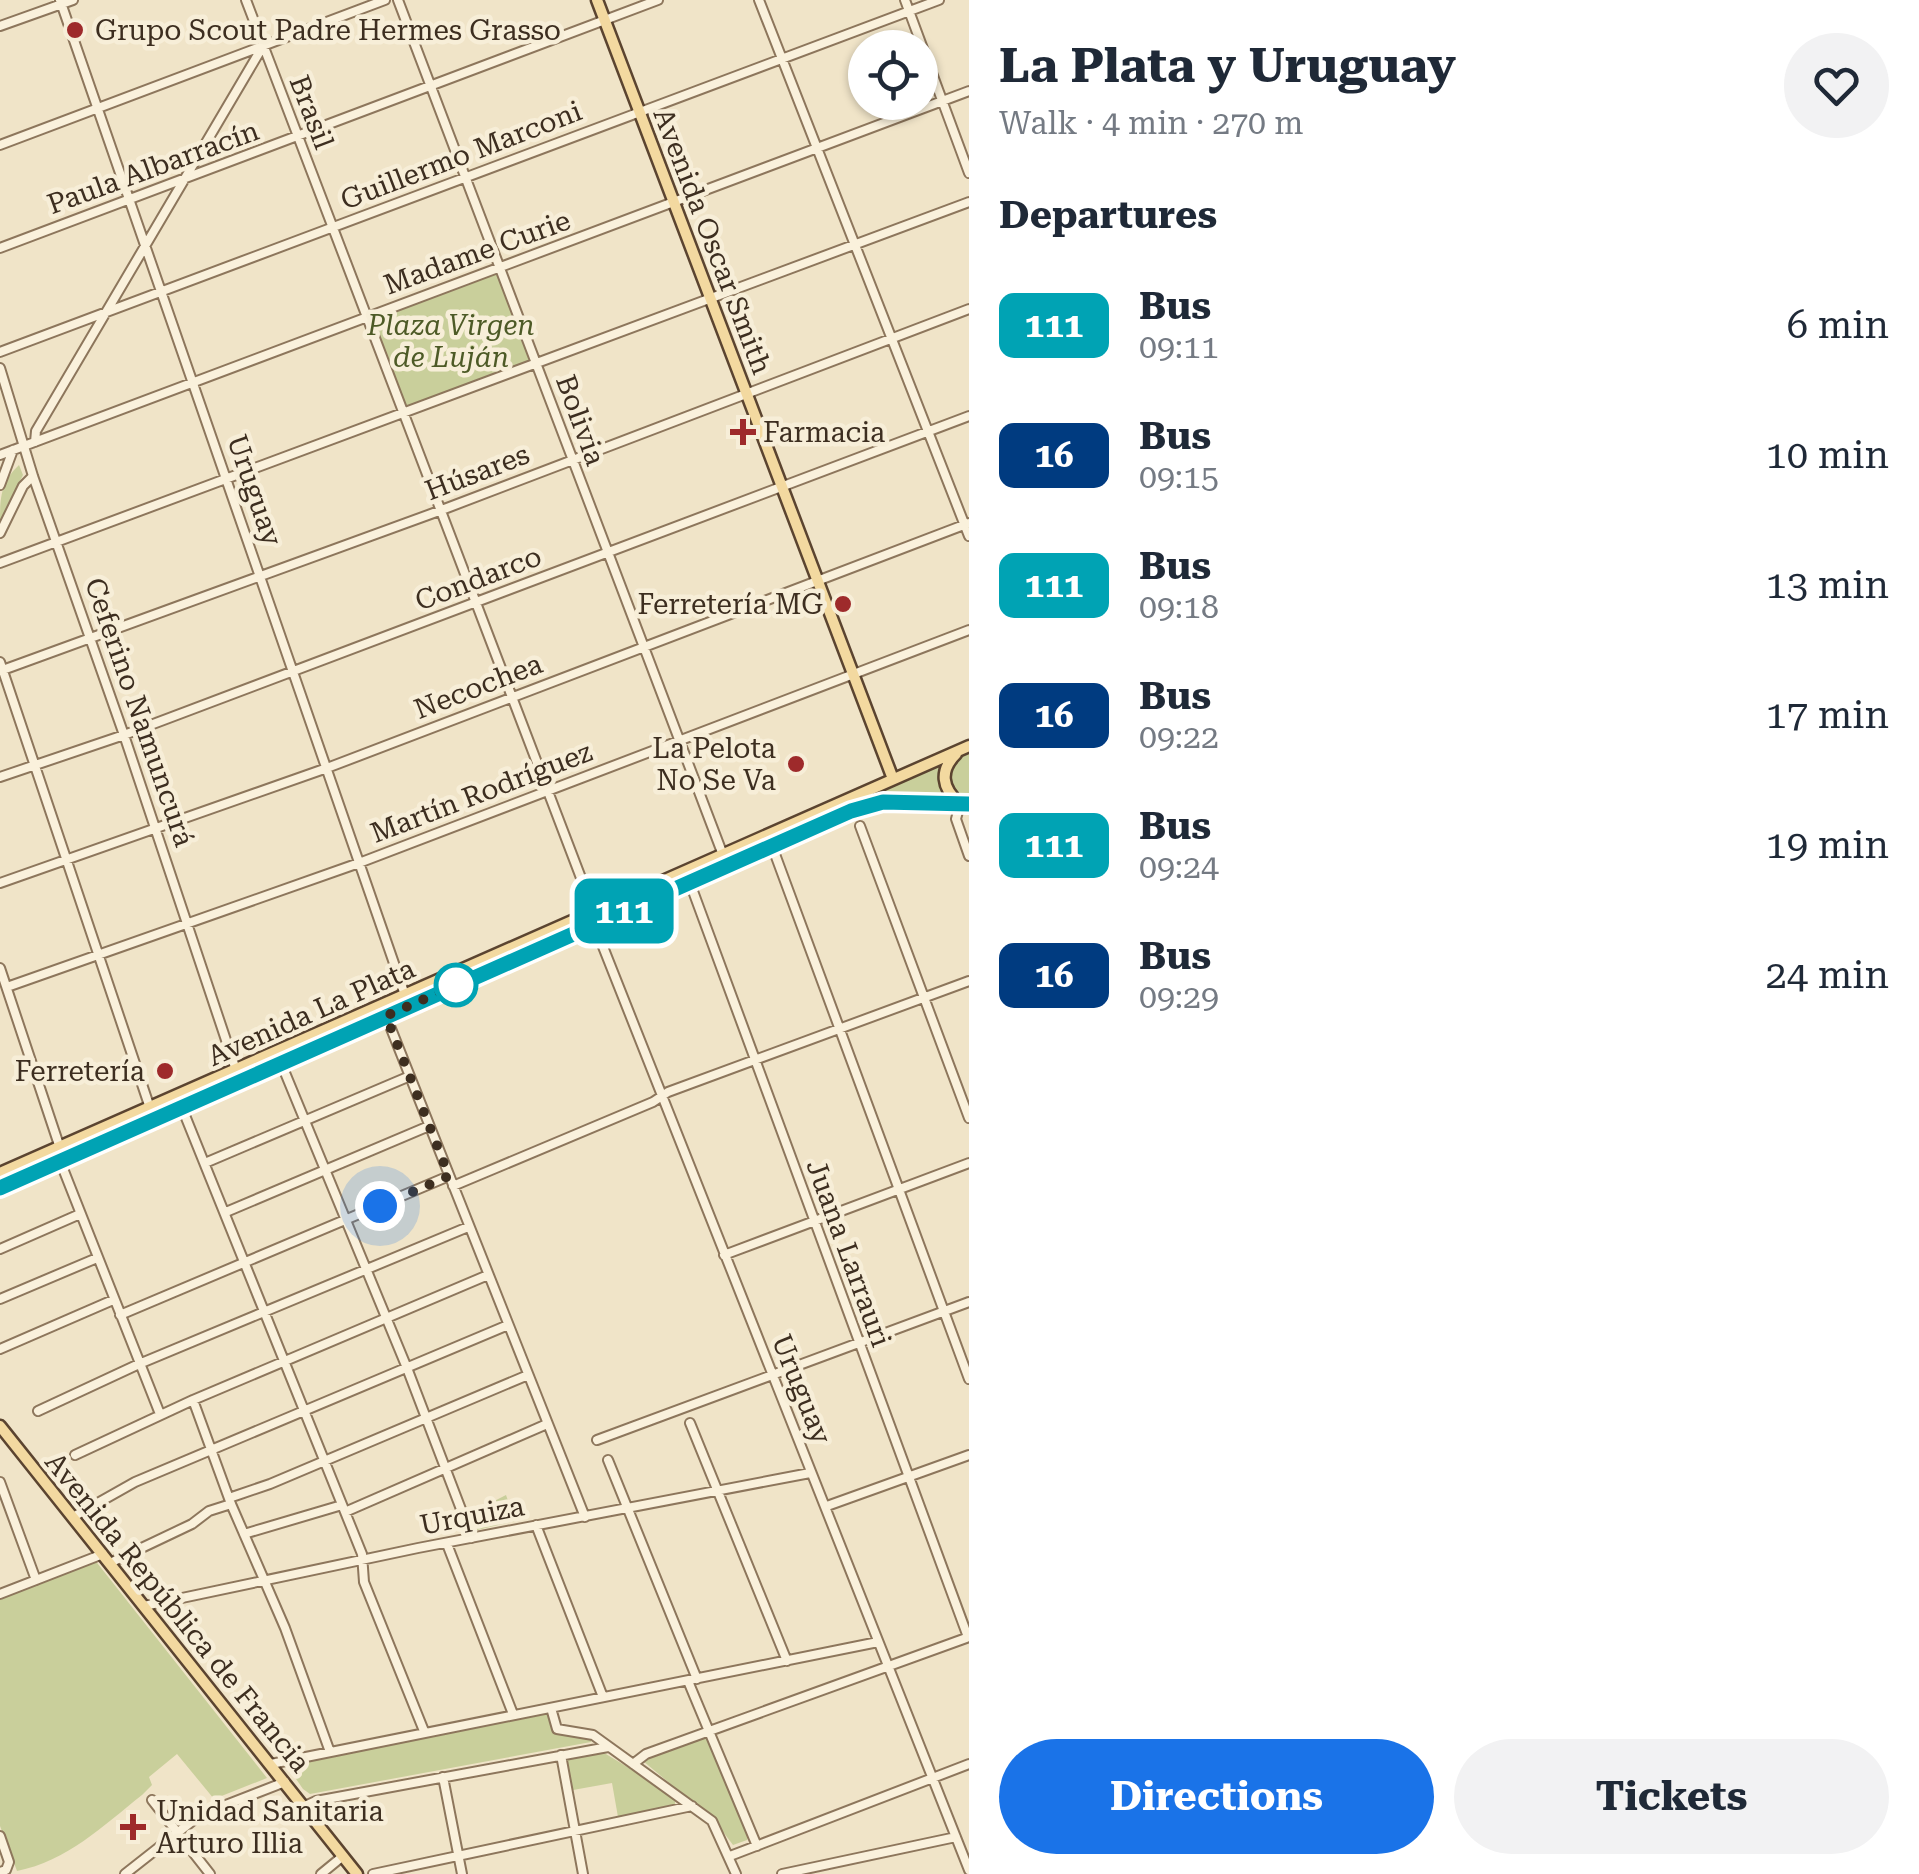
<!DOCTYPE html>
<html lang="en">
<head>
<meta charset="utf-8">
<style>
  :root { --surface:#fff; --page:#f2f2f3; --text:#1f2937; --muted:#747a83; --accent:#1a73e8 }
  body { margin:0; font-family:"Roboto Serif",serif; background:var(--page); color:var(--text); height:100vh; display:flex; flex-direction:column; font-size:38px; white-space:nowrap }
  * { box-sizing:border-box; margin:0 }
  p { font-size:32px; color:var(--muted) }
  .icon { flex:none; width:55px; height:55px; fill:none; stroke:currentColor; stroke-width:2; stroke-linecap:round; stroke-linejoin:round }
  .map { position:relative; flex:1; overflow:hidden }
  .drawer { display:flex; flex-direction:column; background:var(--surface); width:950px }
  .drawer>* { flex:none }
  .badge { padding:0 20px; border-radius:15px; font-size:35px; line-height:65px }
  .controls { position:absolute; left:848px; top:30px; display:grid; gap:20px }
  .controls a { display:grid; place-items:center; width:90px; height:90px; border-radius:50%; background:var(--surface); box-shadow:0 2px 8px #0004; font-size:50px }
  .you { position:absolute; width:50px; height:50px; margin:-25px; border:8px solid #fff; border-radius:50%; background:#1a73e8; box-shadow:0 0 0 15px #1a73e833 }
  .map>.badge { position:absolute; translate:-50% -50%; box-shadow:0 0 0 5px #fff }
  h2 { padding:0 30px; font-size:38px; line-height:90px }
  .round { display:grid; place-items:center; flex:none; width:105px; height:105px; border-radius:52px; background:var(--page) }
  .headline { display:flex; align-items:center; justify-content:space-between; height:170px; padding:0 30px }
  h1 { font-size:48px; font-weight:700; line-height:75px }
  .button { display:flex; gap:20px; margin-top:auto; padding:20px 30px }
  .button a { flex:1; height:115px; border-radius:60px; background:var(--accent); color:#fff; font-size:40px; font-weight:700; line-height:115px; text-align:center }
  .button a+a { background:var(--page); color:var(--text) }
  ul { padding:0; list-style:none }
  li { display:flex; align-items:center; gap:30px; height:130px; padding:0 30px }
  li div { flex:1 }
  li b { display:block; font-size:38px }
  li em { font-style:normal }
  li .badge { min-width:110px; font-weight:700; text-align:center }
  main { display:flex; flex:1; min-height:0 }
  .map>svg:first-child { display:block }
</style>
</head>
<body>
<main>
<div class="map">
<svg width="969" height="1874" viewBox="0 0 969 1874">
  <rect width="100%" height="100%" fill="#f0e4c8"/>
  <path fill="#c9cf9b" d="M500 269 537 365 402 414 365 318Z
    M19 465 23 475 0 521C0 497 1 482 19 465Z
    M969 752V798L953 789 948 777 958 757Z
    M943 764 939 779 951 799 891 796 863 801 0 1182Z
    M506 1495 515 1521 477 1530 471 1513Z
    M94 1559 267 1778 214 1799 177 1754 149 1777 152 1785 142 1795C103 1826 67 1861 17 1871L0 1826V1596Z
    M548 1712 552 1730 556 1734 592 1737 591 1742 310 1794 303 1789 285 1763Z
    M709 1736 732 1799 749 1835 747 1840 733 1845 715 1821 643 1761Z
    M601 1751 675 1796V1804L618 1817 612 1783 573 1790 566 1758Z"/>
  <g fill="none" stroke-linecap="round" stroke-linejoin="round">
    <defs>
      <path id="minor" d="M60 0 405 995
        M246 0 594 912
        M398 0 723 855
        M759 0 969 536
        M905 0 969 173
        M0 26 73 0
        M0 145 385 0
        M0 248 658 0
        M0 352 939 0
        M0 368 33 476 124 735 236 1070
        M35 442 36 431 263 46
        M0 455 969 91
        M0 485 13 450
        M0 533 23 486 33 476
        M0 563 969 202
        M0 662 150 1108
        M0 671 439 511 969 309
        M0 777 124 735 969 416
        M960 804 956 819 969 856
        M860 826 969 1118
        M772 846 969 1379
        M0 883 327 768 969 523
        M690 883 968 1637
        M594 924 969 1870
        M0 968 60 1148
        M7 987 359 863 969 630
        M386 1016 585 1517
        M281 1063 407 1368 472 1538
        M182 1108 362 1554 364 1582 424 1731
        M60 1161 160 1414
        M205 1163 410 1076
        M453 1186 653 1102 668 1092 969 981
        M226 1212 429 1126
        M0 1249 80 1214
        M724 1255 969 1163
        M0 1299 97 1258
        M120 1315 449 1176
        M0 1349 113 1300
        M193 1400 231 1504 285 1628 330 1752
        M38 1411 139 1364 468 1227
        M690 1423 787 1661
        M597 1440 969 1302
        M75 1455 193 1400 488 1275
        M608 1460 697 1679
        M0 1482 36 1580
        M229 1498 270 1484 528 1375
        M827 1506 969 1455
        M345 1512 547 1424
        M73 1517 135 1482 508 1325
        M536 1525 603 1697
        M244 1534 342 1505
        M447 1544 513 1714
        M110 1563 192 1524 209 1511 231 1504
        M0 1594 103 1554
        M144 1606 418 1548 810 1473
        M688 1681 757 1846
        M551 1708 557 1729 593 1735 712 1821 736 1874
        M561 1755 583 1874
        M271 1764 878 1642
        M633 1764 646 1754 969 1637
        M443 1777 462 1874
        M152 1800 210 1874
        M305 1806 316 1801 608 1747
        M0 1836 9 1862 6 1870 0 1872
        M730 1856 969 1764
        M125 1874 200 1815 285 1782
        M321 1874 343 1856
        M373 1874 692 1806
        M782 1874 956 1837"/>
      <path id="major" d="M597 0 893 779
        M956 754C939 771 942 788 959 803
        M0 1173 969 746
        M0 1188 851 811 883 802 969 804
        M0 1426 357 1874"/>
    </defs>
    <use href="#minor" stroke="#8d765c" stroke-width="12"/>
    <use href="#major" stroke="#5b4430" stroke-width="15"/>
    <use href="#minor" stroke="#faf1dc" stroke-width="8"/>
    <use href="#major" stroke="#f3d9a0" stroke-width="10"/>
  </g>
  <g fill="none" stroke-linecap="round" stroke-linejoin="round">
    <defs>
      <path id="line" d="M0 1188 851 811 883 802 969 804"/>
    </defs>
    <use href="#line" stroke="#fff" stroke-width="22"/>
    <use href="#line" stroke="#00a3b4" stroke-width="15"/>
    <path stroke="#3d2e20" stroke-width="10" stroke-dasharray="0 18" d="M380 1206 449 1176 386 1016 456 985"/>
  </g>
  <g fill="#9e2a2b" stroke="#f7eed8" stroke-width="4">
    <circle cx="75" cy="30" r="10"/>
    <path d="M738 417h10v10h10v10h-10v10h-10v-10h-10v-10h10z"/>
    <circle cx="843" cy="604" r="10"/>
    <circle cx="796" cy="764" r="10"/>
    <circle cx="165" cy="1071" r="10"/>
    <path d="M128 1812h10v10h10v10h-10v10h-10v-10h-10v-10h10z"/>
  </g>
  <circle fill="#fff" stroke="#00a3b4" stroke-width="5" cx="456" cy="985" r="20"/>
  <g text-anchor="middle" stroke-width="9" stroke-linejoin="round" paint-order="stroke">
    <g font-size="28" fill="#3d2e20" stroke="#f7eed8" text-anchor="start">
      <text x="95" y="40">Grupo Scout Padre Hermes Grasso</text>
      <text x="763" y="442">Farmacia</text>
      <text x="823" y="614" text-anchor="end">Ferretería MG</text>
      <text x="776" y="758" text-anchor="end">La Pelota<tspan x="776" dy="32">No Se Va</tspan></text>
      <text x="145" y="1081" text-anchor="end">Ferretería</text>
      <text x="156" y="1821">Unidad Sanitaria<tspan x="156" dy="32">Arturo Illia</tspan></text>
    </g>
    <g font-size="28" fill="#3d2e20" stroke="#f7eed8">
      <text transform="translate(312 112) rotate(69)" y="10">Brasil</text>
      <text transform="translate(461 155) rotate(-21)" y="10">Guillermo Marconi</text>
      <text transform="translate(153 167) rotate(-20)" y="10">Paula Albarracín</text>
      <text transform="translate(713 241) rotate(69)" y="10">Avenida Oscar Smith</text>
      <text transform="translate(477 252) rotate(-20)" y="10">Madame Curie</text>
      <text transform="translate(581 420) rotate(70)" y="10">Bolivia</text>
      <text transform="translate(477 472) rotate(-21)" y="10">Húsares</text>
      <text transform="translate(255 490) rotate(71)" y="10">Uruguay</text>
      <text transform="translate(478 578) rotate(-21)" y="10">Condarco</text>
      <text transform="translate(478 686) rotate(-21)" y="10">Necochea</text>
      <text transform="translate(140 712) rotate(71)" y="10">Ceferino Namuncurá</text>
      <text transform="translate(481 792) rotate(-21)" y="10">Martín Rodríguez</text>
      <text transform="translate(311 1012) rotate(-24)" y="10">Avenida La Plata</text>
      <text transform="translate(849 1253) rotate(70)" y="10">Juana Larrauri</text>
      <text transform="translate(802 1389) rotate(68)" y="10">Uruguay</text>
      <text transform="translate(472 1515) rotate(-11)" y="10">Urquiza</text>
      <text transform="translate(178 1612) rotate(51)" y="10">Avenida República de Francia</text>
    </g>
    <g font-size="28" font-style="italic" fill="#4d5a26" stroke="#f7eed8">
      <text x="451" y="335">Plaza Virgen<tspan x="451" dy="32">de Luján</tspan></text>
    </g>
  </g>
</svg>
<div class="controls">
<a><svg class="icon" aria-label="locate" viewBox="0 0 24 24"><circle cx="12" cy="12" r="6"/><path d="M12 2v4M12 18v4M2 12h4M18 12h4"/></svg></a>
</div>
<div class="you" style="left:380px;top:1206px"></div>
<b class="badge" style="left:624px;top:911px;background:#00a3b4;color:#fff">111</b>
</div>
<section class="drawer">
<div class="headline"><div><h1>La Plata y Uruguay</h1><p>Walk · 4 min · 270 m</p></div><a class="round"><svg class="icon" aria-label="heart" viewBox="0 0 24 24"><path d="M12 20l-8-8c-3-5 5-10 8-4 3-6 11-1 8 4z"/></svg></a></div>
<h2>Departures</h2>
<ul>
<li><span class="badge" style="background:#00a3b4;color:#fff">111</span><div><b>Bus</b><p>09:11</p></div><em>6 min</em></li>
<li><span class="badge" style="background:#003b80;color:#fff">16</span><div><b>Bus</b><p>09:15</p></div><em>10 min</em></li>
<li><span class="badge" style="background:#00a3b4;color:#fff">111</span><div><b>Bus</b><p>09:18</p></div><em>13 min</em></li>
<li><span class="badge" style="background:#003b80;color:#fff">16</span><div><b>Bus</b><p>09:22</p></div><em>17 min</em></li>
<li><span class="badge" style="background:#00a3b4;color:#fff">111</span><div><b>Bus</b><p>09:24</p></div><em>19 min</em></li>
<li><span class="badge" style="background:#003b80;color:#fff">16</span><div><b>Bus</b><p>09:29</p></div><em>24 min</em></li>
</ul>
<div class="button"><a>Directions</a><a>Tickets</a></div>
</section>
</main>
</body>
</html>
